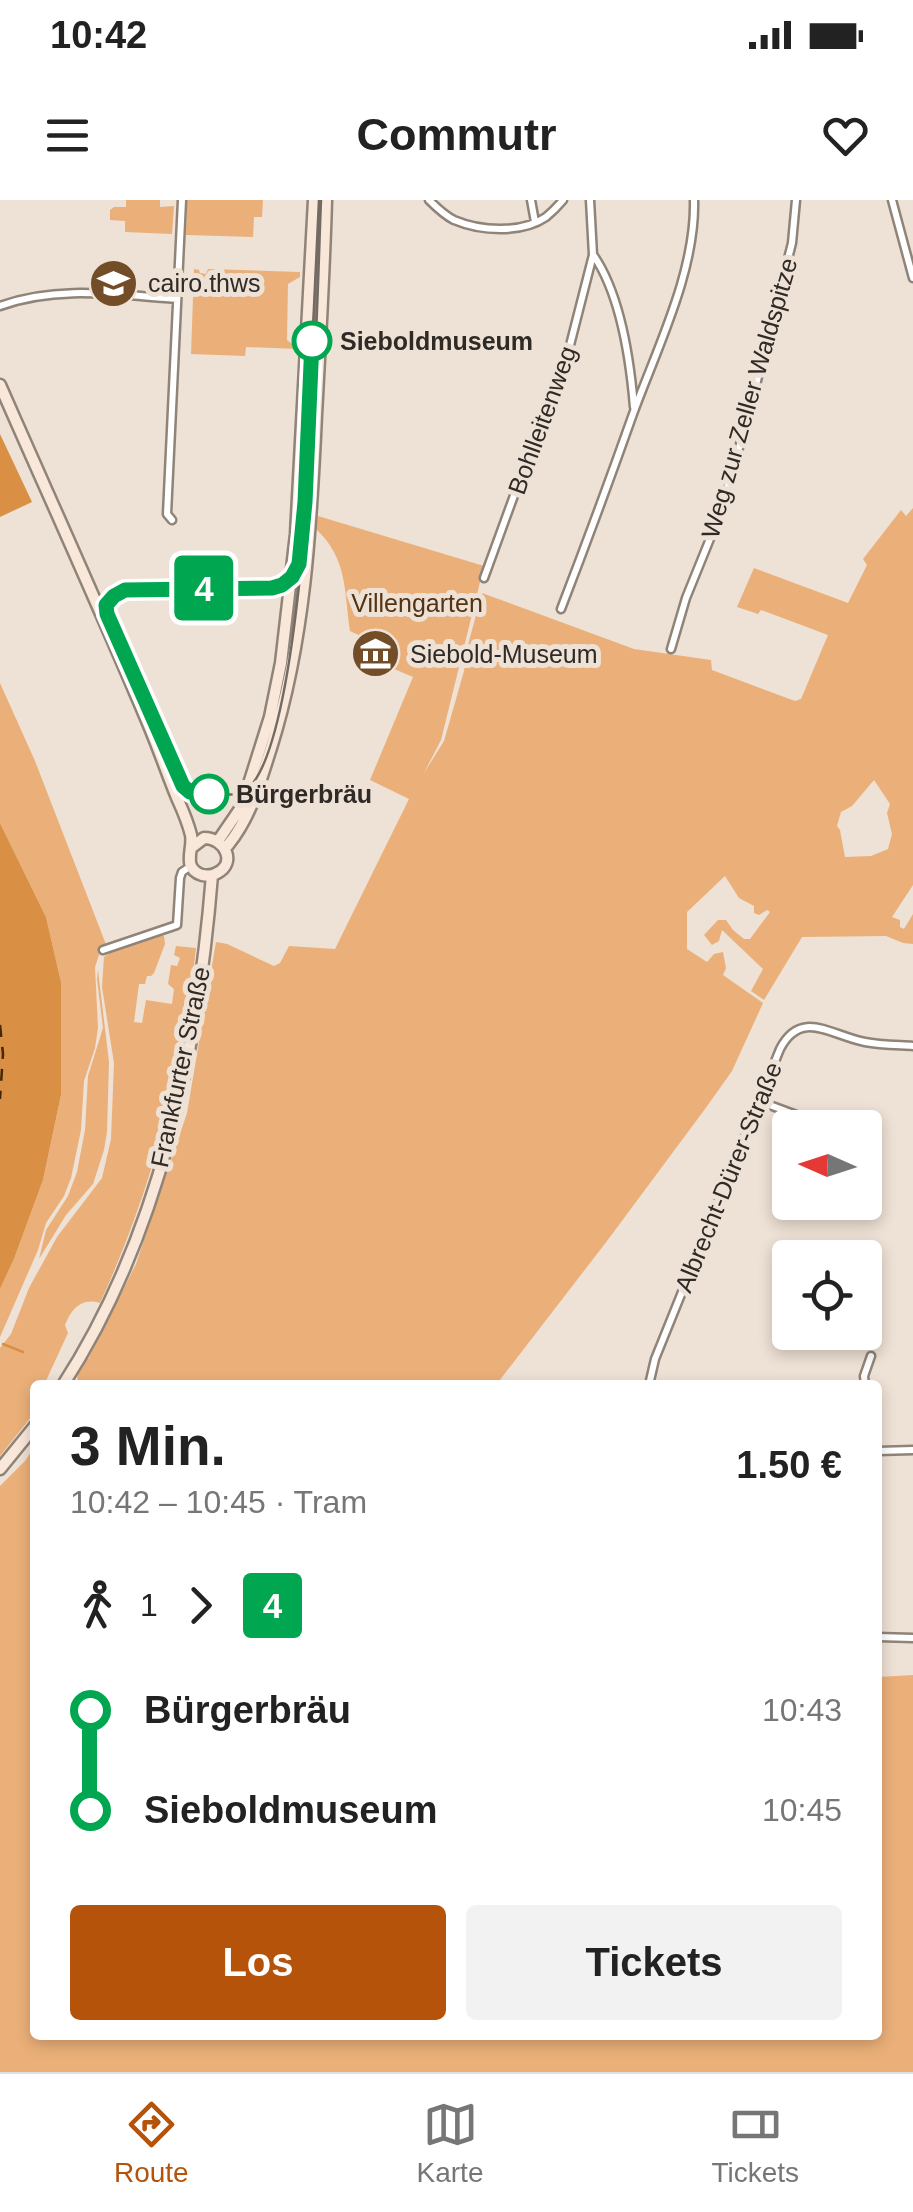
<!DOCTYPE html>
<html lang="de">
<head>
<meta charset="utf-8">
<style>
  :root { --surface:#fff; --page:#f2f2f2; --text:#222; --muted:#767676; --line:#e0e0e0; --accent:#b45309 }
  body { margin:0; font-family:Helvetica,sans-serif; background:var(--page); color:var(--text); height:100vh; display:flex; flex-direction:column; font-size:38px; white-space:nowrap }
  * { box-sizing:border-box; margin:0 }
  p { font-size:32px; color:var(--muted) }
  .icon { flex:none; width:55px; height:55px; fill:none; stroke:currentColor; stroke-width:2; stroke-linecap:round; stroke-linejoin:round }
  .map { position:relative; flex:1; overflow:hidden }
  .panel { position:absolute; left:30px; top:1180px; width:852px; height:660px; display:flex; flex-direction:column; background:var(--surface); border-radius:10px; box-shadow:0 5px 15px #0003 }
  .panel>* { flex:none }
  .badge { padding:0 20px; border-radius:8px; font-size:35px; line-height:65px }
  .needle { width:65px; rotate:273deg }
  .buttons { position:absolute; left:772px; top:910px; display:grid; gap:20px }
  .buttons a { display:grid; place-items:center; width:110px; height:110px; border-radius:10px; background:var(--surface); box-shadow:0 5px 15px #0003; font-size:50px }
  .map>.badge { position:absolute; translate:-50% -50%; box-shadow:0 0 0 5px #fff }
  .legs { display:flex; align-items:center; gap:15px; height:110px; padding:0 40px; font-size:32px }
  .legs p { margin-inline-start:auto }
  .head { display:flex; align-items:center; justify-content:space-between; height:170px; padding:0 40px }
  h1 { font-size:55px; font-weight:600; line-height:75px }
  .button { display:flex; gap:20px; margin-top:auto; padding:20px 40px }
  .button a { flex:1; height:115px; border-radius:10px; background:var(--accent); color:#fff; font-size:40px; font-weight:600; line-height:115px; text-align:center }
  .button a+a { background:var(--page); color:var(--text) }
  ul { padding:0 40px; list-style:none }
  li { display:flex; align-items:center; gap:35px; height:100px; font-size:38px }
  li i { display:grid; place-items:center; width:15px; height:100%; margin:0 12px; background:currentColor }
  li i::after { content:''; width:25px; height:25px; margin:-12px; border:8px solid; border-radius:50%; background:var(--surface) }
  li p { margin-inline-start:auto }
  li:first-child i { background:linear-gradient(#0000 50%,currentColor 0) }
  li:last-child i { background:linear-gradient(currentColor 50%,#0000 0) }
  .status { display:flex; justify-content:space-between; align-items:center; height:70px; padding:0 50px; background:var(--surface); direction:ltr }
  .status svg { height:28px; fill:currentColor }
  header { display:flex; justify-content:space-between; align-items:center; height:130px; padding:0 40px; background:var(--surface); font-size:45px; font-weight:600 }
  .menu { display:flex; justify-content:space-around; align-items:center; height:140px; border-top:2px solid var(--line); background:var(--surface); font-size:28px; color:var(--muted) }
  .menu a { display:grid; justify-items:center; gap:5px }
  .menu .active { color:var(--accent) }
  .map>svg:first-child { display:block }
</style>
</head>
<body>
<div class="status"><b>10:42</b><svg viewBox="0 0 49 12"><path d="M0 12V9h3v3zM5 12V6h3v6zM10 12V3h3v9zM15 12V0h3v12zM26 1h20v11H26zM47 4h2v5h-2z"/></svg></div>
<header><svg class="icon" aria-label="menu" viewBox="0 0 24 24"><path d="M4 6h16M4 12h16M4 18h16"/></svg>Commutr<svg class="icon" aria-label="heart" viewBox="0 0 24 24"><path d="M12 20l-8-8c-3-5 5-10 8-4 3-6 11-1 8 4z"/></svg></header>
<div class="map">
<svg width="913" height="1872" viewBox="0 0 913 1872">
  <rect width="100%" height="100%" fill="#eee1d5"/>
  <path fill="#ebb079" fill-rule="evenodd" d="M126 0H160V7L174 6 172 34 125 32V21L110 20V10L114 7H126Z
    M187 0H263L262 17H254L253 37 186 35Z
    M194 69 199 70 200 73 206 74 208 69 300 72V77L288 84 287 140 299 149 246 147 245 156 191 154Z
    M913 308V685L892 717 900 720V727L904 729 913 714V744L903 743 886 736 802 737 764 800 751 791 763 769 722 730 719 741 712 745 704 735 718 720H726L733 730 744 739H750L770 712 767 710 759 715 754 713V706L739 698 725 676 687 712V749L707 762 714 754 723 752 726 768 723 775 763 803 732 871 705 909 607 1041 496 1185H78L77 1172 86 1157 88 1159 136 1064 187 913 216 742 227 744 274 766 280 763 289 746 335 749 409 599 370 580 413 477 380 463 386 448 350 431C344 391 348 359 316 329L318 316 484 366 441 540 424 573 444 541 464 471 469 441 482 393 634 449 711 460 712 470 795 501 801 499 828 435 761 410 758 414 737 407 754 368 848 403 867 365 863 359 901 310 906 316ZM874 580 890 604 887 613 892 634 888 649 871 656 845 657 840 630 837 626 841 612 852 606Z
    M0 483 35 561 107 747 99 755 95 767 98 828 95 848 84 881 81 930 71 978 64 996 46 1023 38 1050 0 1137V1089L14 1059 43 980 61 895V782L46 717 0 623Z
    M157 734 164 736 165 744 154 773 151 776H147L145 784H139L134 822 142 823 146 800 172 804 174 789 168 784 171 765 177 766 180 758 174 755 176 746 196 748C182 874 153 987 100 1103 81 1097 71 1110 65 1125L68 1133 44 1185H35V1212L0 1256V1148L11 1134 29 1088 57 1037 102 978 111 939 114 863 102 787 104 757 116 749Z
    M98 770 109 862 107 932 104 950 93 984 66 1015 39 1059 46 1030 68 996 77 972 85 930 88 876 103 828 97 779Z
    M35 1246V1835H878V1477L913 1475V1872H0V1286L25 1261Z"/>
  <path fill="#d99045" d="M0 234 32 302 0 317Z
    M0 623 46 717 61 782V895L43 980 14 1059 0 1089Z"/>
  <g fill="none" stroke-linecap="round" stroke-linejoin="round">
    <path stroke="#d99045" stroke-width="2.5" d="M3 1144 23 1152"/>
    <path stroke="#442706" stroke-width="2.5" stroke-dasharray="12 10" stroke-linecap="butt" d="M0 825 3 854 0 899"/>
    <defs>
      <path id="street" d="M429 0C436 7 444 15 454 20 480 31 521 34 546 17 552 12 558 6 563 0
        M531 0 535 22
        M892 0 913 78
        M594 56C621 96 630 159 634 207
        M0 106C57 85 118 95 177 99
        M172 320 167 314 182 0
        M484 378 524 268 556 194 568 153 593 55 590 0
        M561 409C586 344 610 279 633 214 657 148 696 71 694 0
        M671 449 686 398 718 319 746 224 792 43 796 0
        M103 750 177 725 180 678 182 672 191 666
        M759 901 831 928
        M649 1185 655 1159 780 849C801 808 832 836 865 842 880 845 897 845 913 846
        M865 1185 864 1176 871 1156
        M878 1251 913 1250
        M878 1437 913 1438"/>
      <path id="secondary" d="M0 185C50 299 102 413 150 528 160 552 168 576 178 600 183 611 188 623 191 635 194 649 181 668 202 675 207 676 212 676 217 673 237 663 225 638 204 638L191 648
        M218 641 242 606 270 517 281 463 296 334 314 0
        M224 647 228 645C251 617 260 582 271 548 305 440 311 327 316 215 320 143 324 72 326 0
        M63 1185C160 1035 198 851 212 675
        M0 1269 35 1226"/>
    </defs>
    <use href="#street" stroke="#908479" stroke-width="11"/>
    <use href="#secondary" stroke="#908479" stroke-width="15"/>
    <use href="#street" stroke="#fff" stroke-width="6"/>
    <use href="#secondary" stroke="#f9e8d9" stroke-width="10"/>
    <path stroke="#726a63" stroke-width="2.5" d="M319 0 306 278 299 364 292 377 282 385 273 388 131 389 120 392 106 405 107 414 180 579C188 596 202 594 219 594 226 594 236 596 242 593 310 559 317 86 321 0"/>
  </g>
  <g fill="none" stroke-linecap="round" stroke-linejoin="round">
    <defs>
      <path id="line-1" d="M209 594 190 592 183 586 107 414 106 405 114 396 125 390 272 388 282 385 292 377 299 364 305 302 312 141"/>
    </defs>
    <use href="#line-1" stroke="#fff" stroke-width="22"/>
    <use href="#line-1" stroke="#00a650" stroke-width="15"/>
  </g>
  <defs>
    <symbol id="university-disc" viewBox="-11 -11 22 22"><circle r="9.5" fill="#724d28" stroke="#eee1d5"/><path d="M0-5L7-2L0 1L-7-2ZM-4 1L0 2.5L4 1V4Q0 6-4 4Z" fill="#fff"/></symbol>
    <symbol id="museum-disc" viewBox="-11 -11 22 22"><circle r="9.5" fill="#724d28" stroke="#eee1d5"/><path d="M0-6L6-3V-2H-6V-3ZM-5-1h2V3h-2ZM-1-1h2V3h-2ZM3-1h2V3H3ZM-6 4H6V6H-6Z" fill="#fff"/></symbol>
  </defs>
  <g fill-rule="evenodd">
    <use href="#university-disc" x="86" y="56" width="55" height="55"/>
    <use href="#museum-disc" x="348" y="426" width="55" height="55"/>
  </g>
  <g fill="#fff" stroke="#00a650" stroke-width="5">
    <circle cx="312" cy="141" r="18"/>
    <circle cx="209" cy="594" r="18"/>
  </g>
  <g text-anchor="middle" stroke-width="10" stroke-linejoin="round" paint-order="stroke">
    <g font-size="25" fill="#2f2a26" stroke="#eee1d5" text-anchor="start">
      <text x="148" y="92">cairo.thws</text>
      <text x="410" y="463">Siebold-Museum</text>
    </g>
    <g font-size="25" font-weight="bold" fill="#2f2a26" stroke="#eee1d5" text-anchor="start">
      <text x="340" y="150">Sieboldmuseum</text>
      <text x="236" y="603">Bürgerbräu</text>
    </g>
    <g font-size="25" fill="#2f2a26" stroke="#eee1d5">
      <text transform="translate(749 198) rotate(-74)" y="9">Weg zur Zeller Waldspitze</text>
      <text transform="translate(542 220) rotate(-70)" y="9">Bohlleitenweg</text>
      <text transform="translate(180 867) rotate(-78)" y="9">Frankfurter Straße</text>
      <text transform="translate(728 977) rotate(-68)" y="9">Albrecht-Dürer-Straße</text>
    </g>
    <g font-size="25" fill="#523314" stroke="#eee1d5">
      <text x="417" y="412">Villengarten</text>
    </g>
  </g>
</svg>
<div class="buttons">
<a><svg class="needle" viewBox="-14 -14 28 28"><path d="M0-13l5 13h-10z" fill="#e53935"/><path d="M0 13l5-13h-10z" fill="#767676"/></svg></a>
<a><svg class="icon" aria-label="locate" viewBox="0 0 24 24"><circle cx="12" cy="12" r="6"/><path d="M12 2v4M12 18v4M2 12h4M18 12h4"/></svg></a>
</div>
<b class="badge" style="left:204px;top:388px;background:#00a650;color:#fff">4</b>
<section class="panel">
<div class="head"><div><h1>3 Min.</h1><p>10:42 – 10:45 · Tram</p></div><b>1.50 €</b></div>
<div class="legs"><svg class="icon" aria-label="walk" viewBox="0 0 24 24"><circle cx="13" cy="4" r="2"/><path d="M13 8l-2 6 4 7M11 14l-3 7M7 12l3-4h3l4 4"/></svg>1<svg class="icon" aria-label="forward" viewBox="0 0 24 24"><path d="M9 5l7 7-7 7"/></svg><b class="badge" style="background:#00a650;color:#fff">4</b></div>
<ul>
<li><i style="color:#00a650"></i><b>Bürgerbräu</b><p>10:43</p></li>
<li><i style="color:#00a650"></i><b>Sieboldmuseum</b><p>10:45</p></li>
</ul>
<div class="button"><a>Los</a><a>Tickets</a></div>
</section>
</div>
<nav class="menu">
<a class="active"><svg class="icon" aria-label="directions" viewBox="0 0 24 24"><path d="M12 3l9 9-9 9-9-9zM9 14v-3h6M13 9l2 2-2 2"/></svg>Route</a>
<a><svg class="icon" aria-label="map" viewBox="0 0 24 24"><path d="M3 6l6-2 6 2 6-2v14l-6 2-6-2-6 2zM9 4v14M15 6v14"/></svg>Karte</a>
<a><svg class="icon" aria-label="tickets" viewBox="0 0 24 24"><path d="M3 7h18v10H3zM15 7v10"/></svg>Tickets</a>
</nav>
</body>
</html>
